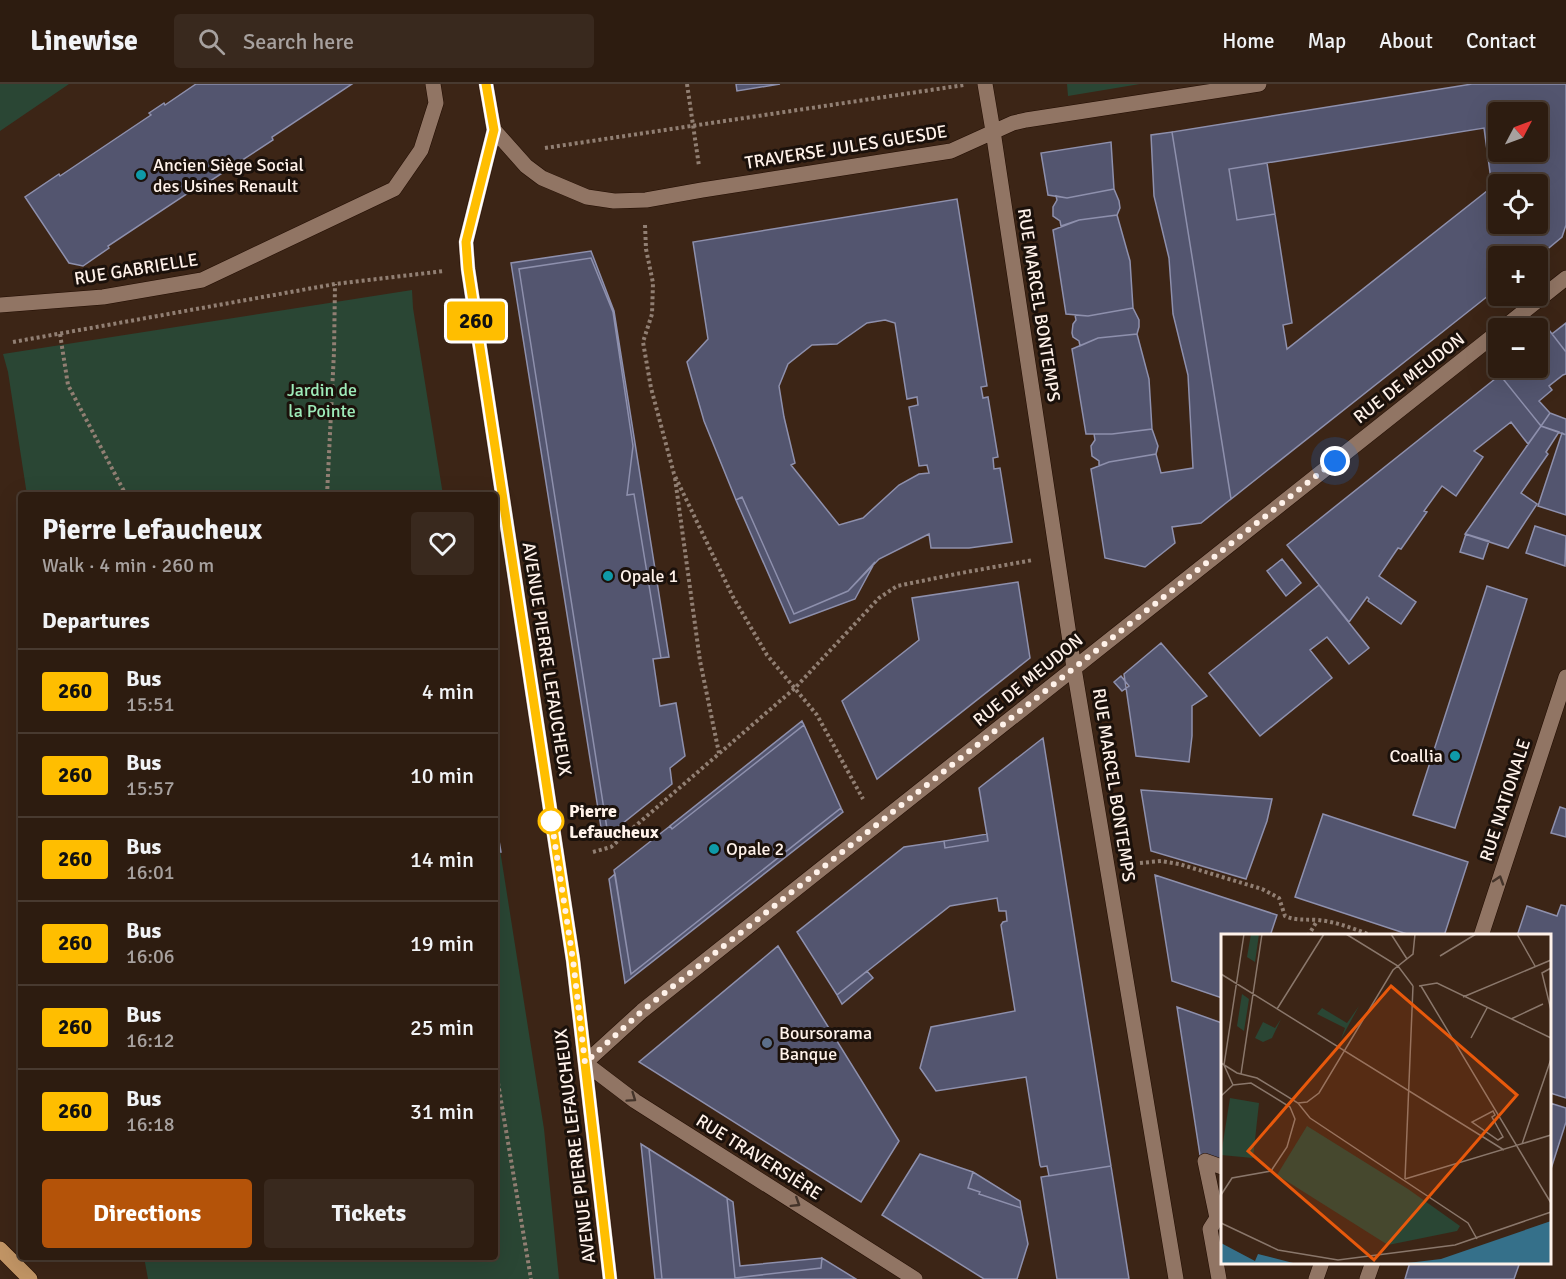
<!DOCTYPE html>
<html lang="en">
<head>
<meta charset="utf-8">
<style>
  :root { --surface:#2d1c10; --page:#39291e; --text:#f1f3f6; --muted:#a7a19f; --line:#483a30; --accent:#b45309 }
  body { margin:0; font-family:Signika,sans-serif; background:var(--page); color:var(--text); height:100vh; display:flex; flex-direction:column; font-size:22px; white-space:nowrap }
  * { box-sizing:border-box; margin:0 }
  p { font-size:20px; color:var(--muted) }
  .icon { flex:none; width:33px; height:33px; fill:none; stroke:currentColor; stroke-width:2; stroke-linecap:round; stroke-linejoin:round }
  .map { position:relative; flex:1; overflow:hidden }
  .drawer { position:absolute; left:18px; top:408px; width:480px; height:768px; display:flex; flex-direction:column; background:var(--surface); border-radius:6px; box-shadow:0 6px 24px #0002,0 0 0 2px var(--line) }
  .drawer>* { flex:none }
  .badge { padding:0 12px; border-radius:4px; font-size:21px; line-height:39px }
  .needle { width:39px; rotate:49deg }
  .fabs { position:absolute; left:1488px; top:18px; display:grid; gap:12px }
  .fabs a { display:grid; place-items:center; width:60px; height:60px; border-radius:6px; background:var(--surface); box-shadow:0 6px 24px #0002,0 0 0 2px var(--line); font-size:30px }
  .you { position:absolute; width:30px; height:30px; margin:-15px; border:4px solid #fff; border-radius:50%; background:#1a73e8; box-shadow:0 0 0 9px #1a73e833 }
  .map>.badge { position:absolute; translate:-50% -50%; box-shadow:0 0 0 3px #fff }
  h2 { padding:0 24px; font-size:22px; line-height:54px }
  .round { display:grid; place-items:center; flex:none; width:63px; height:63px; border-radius:6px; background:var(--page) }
  .head { display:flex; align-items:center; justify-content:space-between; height:102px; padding:0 24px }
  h1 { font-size:28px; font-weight:700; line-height:45px }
  .cta { display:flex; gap:12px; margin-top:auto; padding:12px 24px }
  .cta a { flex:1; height:69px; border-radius:6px; background:var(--accent); color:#fff; font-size:24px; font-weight:700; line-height:69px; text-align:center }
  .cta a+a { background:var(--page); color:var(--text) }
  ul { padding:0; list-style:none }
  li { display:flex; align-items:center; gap:18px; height:84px; padding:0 24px; border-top:2px solid var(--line) }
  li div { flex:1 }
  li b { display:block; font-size:22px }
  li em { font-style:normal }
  li .badge { min-width:66px; font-weight:700; text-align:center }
  header { display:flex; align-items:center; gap:36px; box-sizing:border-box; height:84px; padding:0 30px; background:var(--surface); border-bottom:2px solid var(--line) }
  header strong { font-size:28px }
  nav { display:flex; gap:33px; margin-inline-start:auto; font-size:21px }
  .search { width:420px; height:54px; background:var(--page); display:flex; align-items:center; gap:15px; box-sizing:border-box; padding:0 21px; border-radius:6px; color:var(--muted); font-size:22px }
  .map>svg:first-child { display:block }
</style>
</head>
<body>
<header>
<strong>Linewise</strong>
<div class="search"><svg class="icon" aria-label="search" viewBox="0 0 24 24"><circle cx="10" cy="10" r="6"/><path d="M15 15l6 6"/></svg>Search here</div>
<nav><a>Home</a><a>Map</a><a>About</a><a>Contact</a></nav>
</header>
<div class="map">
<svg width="1566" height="1195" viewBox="0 0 1566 1195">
  <rect width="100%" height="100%" fill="#3c2516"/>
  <path fill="#2a4634" d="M0 0H69L0 47Z
    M1067 0H1140L1068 12Z
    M412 206 413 224 443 411H27L8 288 3 270Z
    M495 734 544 1045 559 1195H148L144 1173H495Z"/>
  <path fill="#53556f" stroke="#8e90ad" stroke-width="1.5" fill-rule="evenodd" d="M196 0H352L272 53 273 56 198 105 197 103 108 162 109 164 83 182 69 179 25 113 59 90 60 92 151 31 149 29 164 19 165 21Z
    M736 0H780L737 7Z
    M1472 0H1566V141L1562 153 1538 173 1498 172V204L1231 415 1172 48ZM1498 28H1538V68H1498ZM1484 44 1492 103 1287 265 1283 241 1292 239 1275 130 1237 136 1229 85ZM1498 100H1538V140H1498Z
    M1172 48 1231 415 1201 439 1172 443 1175 459 1145 483 1105 474 1091 385 1109 378 1156 370 1161 389 1193 384 1188 291 1173 230 1169 174 1154 112 1151 51Z
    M1111 58 1114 105 1067 114 1048 111 1041 69Z
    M1267 79 1275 130 1237 136 1229 85Z
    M1114 105 1119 117 1120 124 1117 131 1079 136 1061 142 1060 137 1053 132V123L1057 116 1056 112 1067 114Z
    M957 115 987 302 981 303 983 314 988 313 998 373 993 374 994 385 1000 384 1012 458 969 464H931L929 450 879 475 848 507 794 530 742 413 736 416 704 337 687 278 708 255 693 158ZM885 236 895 239 907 315 917 313 918 321 909 323 919 382 927 381 929 389 919 390 899 401 863 434 839 441 791 381 795 379 784 333 779 302 788 280 812 261 837 260 867 239Z
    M1117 131 1130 177 1133 224 1088 232 1066 230 1053 146 1079 136Z
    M591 167 614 227 669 573 661 574 634 410 627 411 633 362 613 228 591 174 519 185 608 751 603 756 511 179Z
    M591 174 613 228 633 362 627 411 634 410 661 574 653 575 660 622 676 619 685 672 670 684 672 700 608 751 519 185Z
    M1133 224 1139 236V243L1137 250 1098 254 1080 262 1079 257 1073 253 1072 249 1073 240 1076 236 1075 231 1088 232Z
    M1566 239V268L1552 250Z
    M1549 246 1566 268V290L1563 291 1549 302 1552 306 1539 317 1550 329 1541 342 1500 291 1506 286 1504 284H1538V255Z
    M1137 250 1149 295 1152 345 1112 350H1086L1072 265 1098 254Z
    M1500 291 1541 342 1528 360 1511 338 1474 367 1483 373 1456 412 1442 402 1424 427 1427 428 1401 465 1398 464 1379 492 1416 518 1401 540 1368 517 1369 515 1367 513 1349 538 1287 461Z
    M1550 329 1566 335V351L1541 342Z
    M1541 342 1559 348 1546 368 1548 370 1521 409 1537 420 1508 464 1465 450Z
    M1152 345 1158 362 1156 370 1109 378 1099 382V377L1092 372 1091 362 1095 356 1094 350H1112Z
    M1562 349 1566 351V431L1538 422Z
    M742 413 794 530 848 507 875 478 855 515 790 539 736 416Z
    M1535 442 1566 452 1565 482 1526 469Z
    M1466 450 1489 457 1483 475 1460 468Z
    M1282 475 1301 499 1286 512 1267 487Z
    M1018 498 1030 574 877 695 842 617 919 556 912 514Z
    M1319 501 1369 564 1349 580 1327 553 1310 566 1332 594 1260 652 1209 589Z
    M1487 502 1527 515 1455 744 1413 731Z
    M1161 559 1207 612 1192 622V652L1189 678 1136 672 1124 590Z
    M1121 592 1129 602 1122 607 1114 598Z
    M802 637 804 641 672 745 670 742Z
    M804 641 841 724 631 890 614 786 670 742 672 745Z
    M1043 654 1111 1082 1049 1092 1047 1082 1041 1083 1040 1081 1026 993 936 1007 920 984 931 943 1015 927 1001 841 1003 838 1007 837 1006 827H999L997 814 950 822 837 911 797 848 904 763 944 757 945 764 988 757 979 704Z
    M1141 706 1272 715 1267 737 1246 795 1151 767Z
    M1560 723 1566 725V753L1551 749Z
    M841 724 843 728 625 899 609 795 615 790 631 890Z
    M1323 730 1468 778 1444 852H1413L1295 813Z
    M495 734 501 768H495Z
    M987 750 988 757 945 764 944 757Z
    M1155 791 1277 831 1270 852H1222V914L1172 897Z
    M1561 821 1566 822V1014L1550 1009V852H1517L1527 822 1557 832Z
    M778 862 899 1057 861 1118 639 978Z
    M867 887 873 894 842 920 837 911Z
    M1177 923 1222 939V1078L1200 1071Z
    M1550 1019 1566 1024V1038L1550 1088Z
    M641 1060 649 1065 662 1195H655Z
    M649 1065 727 1114 735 1194 821 1184 822 1174 856 1195H662Z
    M920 1070 973 1088 968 1104 980 1108 979 1110 1021 1124 1028 1160 1017 1195H984L882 1131Z
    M1111 1082 1129 1195H1057L1041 1093Z
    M973 1088 1020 1117 1021 1124 979 1110 980 1108 968 1104Z
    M727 1114 733 1118 740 1182 822 1174 821 1184 735 1194Z
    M1410 1178H1520L1514 1195H1405Z"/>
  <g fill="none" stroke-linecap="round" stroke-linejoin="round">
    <defs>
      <path id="minor" d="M486 0 494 46 466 158 468 185 573 876 610 1195
        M985 0 993 47 1074 584 1176 1195
        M494 46 526 82 542 94 587 113 614 117 646 116 702 106 951 67 1013 39 1026 36 1259 0
        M0 221 103 213 202 196 394 105 421 66 436 19 433 0
        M1503 244 1566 194
        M1481 852 1566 593
        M585 979 642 927 1498 248
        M585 979 635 1017 915 1195
        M1219 1195 1210 1145 1217 1134 1205 1077 1222 1083
        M1316 1195 1322 1178
        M1367 1195 1373 1178"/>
      <path id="major" d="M0 1165 30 1195"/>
    </defs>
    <use href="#minor" stroke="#220d02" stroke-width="16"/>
    <use href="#major" stroke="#220d02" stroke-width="16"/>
    <path stroke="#917f73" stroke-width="4" stroke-dasharray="3 3" stroke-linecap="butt" d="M687 0 699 82
      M545 64 964 1
      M645 141 646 165 653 199 652 230 643 258 651 304 674 390 733 513 767 571 817 631 863 715
      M60 250 68 301 126 411
      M13 258 335 200 444 187
      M675 394 700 577 719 669
      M327 411 334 268 335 200
      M593 768 611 763 795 604 879 514 897 502 961 489 1033 476
      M1140 779 1161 777 1179 780 1262 805 1279 814 1285 832C1296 837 1306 835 1318 836 1337 838 1355 845 1373 852
      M1308 852 1317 837
      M495 981 531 1195"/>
    <use href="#minor" stroke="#917564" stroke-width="15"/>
    <use href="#major" stroke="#c29565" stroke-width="15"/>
  </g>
  <defs><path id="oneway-chevron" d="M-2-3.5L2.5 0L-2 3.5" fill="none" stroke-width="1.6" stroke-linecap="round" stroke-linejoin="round" transform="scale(1.5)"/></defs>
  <g stroke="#44342a">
    <use href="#oneway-chevron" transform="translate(1499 796) rotate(-72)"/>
    <use href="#oneway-chevron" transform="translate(632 1014) rotate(35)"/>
    <use href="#oneway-chevron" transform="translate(796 1119) rotate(32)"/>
  </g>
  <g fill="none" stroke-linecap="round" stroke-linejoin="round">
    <defs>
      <path id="line" d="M486 0 494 46 466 158 468 185 573 876 610 1195"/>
    </defs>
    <use href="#line" stroke="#fff" stroke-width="14"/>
    <use href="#line" stroke="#ffbe00" stroke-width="9"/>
    <path stroke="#fff2ea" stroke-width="6" stroke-dasharray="0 10.8" d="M551 737V734L573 876 585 979 642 927 1335 377"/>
  </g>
  <g fill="#0f9aa8" stroke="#1b110b" stroke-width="2">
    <circle cx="141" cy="91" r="6"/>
    <circle cx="608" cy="492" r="6"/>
    <circle cx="1455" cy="672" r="6"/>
    <circle cx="714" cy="765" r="6"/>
  </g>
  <circle fill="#fff" stroke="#ffbe00" stroke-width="3" cx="551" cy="737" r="12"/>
  <circle fill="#5c6f8a" stroke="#1b110b" stroke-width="2" cx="767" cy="959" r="6"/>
  <g text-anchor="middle" stroke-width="6" stroke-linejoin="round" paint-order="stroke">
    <g font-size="18" fill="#fff2ea" stroke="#1b110b">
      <text transform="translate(846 63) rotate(-9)" y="6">TRAVERSE JULES GUESDE</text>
      <text transform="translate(136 185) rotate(-9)" y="6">RUE GABRIELLE</text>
      <text transform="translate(1039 221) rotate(81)" y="6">RUE MARCEL BONTEMPS</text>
      <text transform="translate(1409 294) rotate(-38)" y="6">RUE DE MEUDON</text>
      <text transform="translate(547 575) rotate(81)" y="6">AVENUE PIERRE LEFAUCHEUX</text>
      <text transform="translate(1028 596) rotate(-39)" y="6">RUE DE MEUDON</text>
      <text transform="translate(1114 701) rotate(81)" y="6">RUE MARCEL BONTEMPS</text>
      <text transform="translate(1505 716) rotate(-72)" y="6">RUE NATIONALE</text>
      <text transform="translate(575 1062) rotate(-97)" y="6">AVENUE PIERRE LEFAUCHEUX</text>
      <text transform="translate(759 1073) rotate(32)" y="6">RUE TRAVERSIÈRE</text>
    </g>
    <g font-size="18" fill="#fff2ea" stroke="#1b110b" text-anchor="start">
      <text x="153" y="87">Ancien Siège Social<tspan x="153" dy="21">des Usines Renault</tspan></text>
      <text x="620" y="498">Opale 1</text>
      <text x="1443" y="678" text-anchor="end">Coallia</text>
      <text x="726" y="771">Opale 2</text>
      <text x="779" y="955">Boursorama<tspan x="779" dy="21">Banque</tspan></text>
    </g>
    <g font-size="18" fill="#9eebb9" stroke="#1b110b">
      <text x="322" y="312">Jardin de<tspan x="322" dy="21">la Pointe</tspan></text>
    </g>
    <g font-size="18" font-weight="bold" fill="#fff2ea" stroke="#1b110b" text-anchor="start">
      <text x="569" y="733">Pierre<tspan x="569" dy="21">Lefaucheux</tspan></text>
    </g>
  </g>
  <g transform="translate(1221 850)">
    <rect width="330" height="330" fill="#3c2516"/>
    <path d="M30 0H38L34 28 26 23ZM21 60 28 65 23 97 16 92ZM138 72 120 105 124 94 96 80 101 74 126 89ZM60 85 51 104 42 108 34 104 42 88 54 94ZM9 164 38 169 32 224 0 221ZM86 192 187 255 239 292 236 297 167 311 56 241Z" fill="#2a4634"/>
    <path d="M330 287V330H178L220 325ZM0 309 34 327 37 320 76 330H0Z" fill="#35708a"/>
    <path fill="none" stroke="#8a776b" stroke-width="1.5" d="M125 0 177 32 192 52M170 0 186 25M296 0 314 32M219 22 255 0M330 34 321 39 330 76M0 40 283 216M198 52 216 49 330 104M200 52 330 269M242 63 330 26M56 75 103 0M290 85 322 70M250 104 266 74M0 129 16 139 36 144 77 169 89 184 247 289 256 305M20 140 41 0M12 151 3 131 23 0M0 162 12 151 30 149 69 173 74 185 66 213 50 237 11 244 0 261M77 169 86 168 98 159 172 36 192 20 194 0M272 177 274 181 271 183 282 203 277 206 251 188ZM301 210 330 125M184 245 192 52M184 245 330 201M0 289 57 316 117 326 234 311 330 278"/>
    <path fill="#e8590c" fill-opacity="0.15" stroke="#e8590c" stroke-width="3" d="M170 52 296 161 153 326 27 217Z"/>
    <rect width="330" height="330" fill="none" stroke="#fff2ea" stroke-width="3"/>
  </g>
</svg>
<div class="fabs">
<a><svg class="needle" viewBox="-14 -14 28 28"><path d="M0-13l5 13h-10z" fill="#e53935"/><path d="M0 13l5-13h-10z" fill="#a7a19f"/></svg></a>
<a><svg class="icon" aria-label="locate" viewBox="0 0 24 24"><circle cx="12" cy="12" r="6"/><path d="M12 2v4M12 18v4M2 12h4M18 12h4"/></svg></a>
<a>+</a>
<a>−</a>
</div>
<div class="you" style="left:1335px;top:377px"></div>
<b class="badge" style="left:476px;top:237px;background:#ffbe00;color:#111">260</b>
<section class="drawer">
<div class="head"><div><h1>Pierre Lefaucheux</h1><p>Walk · 4 min · 260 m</p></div><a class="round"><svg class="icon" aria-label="heart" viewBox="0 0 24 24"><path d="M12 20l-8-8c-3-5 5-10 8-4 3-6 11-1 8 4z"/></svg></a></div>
<h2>Departures</h2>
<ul>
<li><span class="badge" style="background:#ffbe00;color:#111">260</span><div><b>Bus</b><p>15:51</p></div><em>4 min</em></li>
<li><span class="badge" style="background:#ffbe00;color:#111">260</span><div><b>Bus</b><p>15:57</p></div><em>10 min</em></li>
<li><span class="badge" style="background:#ffbe00;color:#111">260</span><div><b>Bus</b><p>16:01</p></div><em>14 min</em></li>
<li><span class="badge" style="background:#ffbe00;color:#111">260</span><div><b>Bus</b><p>16:06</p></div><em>19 min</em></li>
<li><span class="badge" style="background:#ffbe00;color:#111">260</span><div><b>Bus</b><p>16:12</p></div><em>25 min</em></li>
<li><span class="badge" style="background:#ffbe00;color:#111">260</span><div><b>Bus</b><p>16:18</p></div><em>31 min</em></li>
</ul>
<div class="cta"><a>Directions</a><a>Tickets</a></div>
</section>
</div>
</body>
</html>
